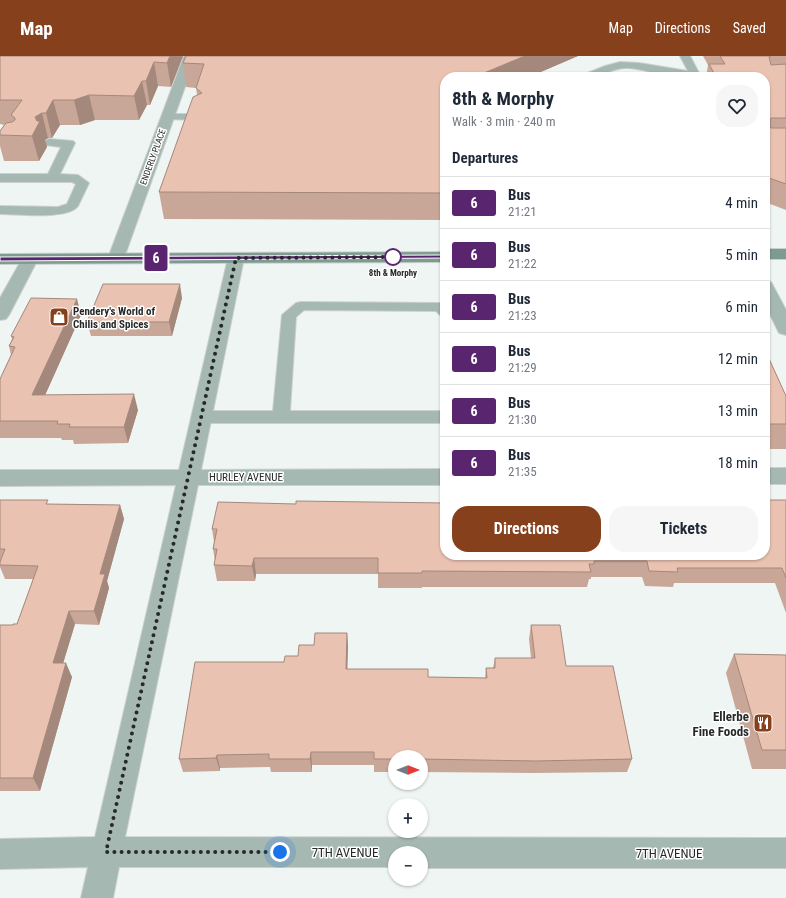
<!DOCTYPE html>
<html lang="en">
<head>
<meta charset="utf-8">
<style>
  :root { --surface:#fff; --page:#f6f6f7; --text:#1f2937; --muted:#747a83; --line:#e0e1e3; --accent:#87401c }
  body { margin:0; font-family:"Roboto Condensed",sans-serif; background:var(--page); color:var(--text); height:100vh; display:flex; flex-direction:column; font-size:15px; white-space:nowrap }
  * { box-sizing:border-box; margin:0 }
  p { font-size:13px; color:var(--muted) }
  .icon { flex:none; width:22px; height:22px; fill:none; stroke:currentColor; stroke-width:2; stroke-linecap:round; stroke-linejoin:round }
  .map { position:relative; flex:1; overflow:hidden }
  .sheet { position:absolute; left:440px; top:16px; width:330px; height:488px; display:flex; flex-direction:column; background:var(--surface); border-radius:16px; box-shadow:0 1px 3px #0004 }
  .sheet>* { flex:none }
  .badge { padding:0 8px; border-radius:3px; font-size:14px; line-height:26px }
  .needle { width:26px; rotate:90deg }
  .controls { position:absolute; left:388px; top:694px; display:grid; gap:8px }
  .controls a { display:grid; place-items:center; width:40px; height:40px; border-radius:50%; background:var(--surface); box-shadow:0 1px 3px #0004; font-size:20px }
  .you { position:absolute; width:20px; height:20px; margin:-10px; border:3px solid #fff; border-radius:50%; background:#1a73e8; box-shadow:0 0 0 6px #1a73e833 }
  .map>.badge { position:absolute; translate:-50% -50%; box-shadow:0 0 0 2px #fff }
  h2 { padding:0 12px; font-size:15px; line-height:36px }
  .round { display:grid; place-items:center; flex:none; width:42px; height:42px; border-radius:16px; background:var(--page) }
  .headline { display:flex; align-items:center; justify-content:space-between; height:68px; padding:0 12px }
  h1 { font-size:19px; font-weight:700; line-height:30px }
  .button { display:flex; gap:8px; margin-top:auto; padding:8px 12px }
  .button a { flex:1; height:46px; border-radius:16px; background:var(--accent); color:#fff; font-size:16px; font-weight:700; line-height:46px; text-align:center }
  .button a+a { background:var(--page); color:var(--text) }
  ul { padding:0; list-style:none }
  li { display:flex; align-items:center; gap:12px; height:52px; padding:0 12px; border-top:1px solid var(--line) }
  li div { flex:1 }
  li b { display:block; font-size:15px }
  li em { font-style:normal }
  li .badge { min-width:44px; font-weight:700; text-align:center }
  header { display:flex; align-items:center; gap:24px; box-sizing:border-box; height:56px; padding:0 20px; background:var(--accent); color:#fff }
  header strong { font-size:19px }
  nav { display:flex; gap:22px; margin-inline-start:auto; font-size:14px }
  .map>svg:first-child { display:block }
</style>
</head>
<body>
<header>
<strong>Map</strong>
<nav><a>Map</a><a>Directions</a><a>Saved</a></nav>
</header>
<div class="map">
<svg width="786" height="842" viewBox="0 0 786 842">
  <rect width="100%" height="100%" fill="#eff5f3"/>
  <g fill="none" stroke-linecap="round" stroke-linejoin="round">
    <defs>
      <path id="service" d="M680 0H690L699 17 711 19 712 21H688L676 19V21C660 21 644 12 627 12 615 12 607 17 596 21 593 22 588 21 584 21L585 18 605 10 620 6 639 7 688 15Z
        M168 58H198L204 61 198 64 164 63 162 61Z
        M49 83 73 85 75 87 60 118 78 119 89 127 78 150C68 164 17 158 0 158V150L58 151 67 148 76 128 72 126H0V118H48L61 91 45 89 43 87 45 85Z
        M301 246 440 247 445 248V260L440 259 436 255 304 254 296 261 290 355H445V367H201L195 365 193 361 195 357 201 355H273L282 259 296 247Z"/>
      <path id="minor" d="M184 0H196L124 202 122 206 116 207 110 206 108 202Z
        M236 197 242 198 244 202 201 414 445 413V429H198L125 781 786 782V812H421V797H395V811H119L113 842H81L88 811 0 813V783L95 781 176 429 0 430V414H179L228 202 230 198Z
        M30 198 36 199 38 203 9 259 6 263 0 264V242L22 203 24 199Z
        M765 412H786V428H765Z"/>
      <path id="tertiary" d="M765 225 771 226 786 254V279L779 277 765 248Z"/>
      <path id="secondary" d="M765 193H786V203H765Z
        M445 196V206L0 208V198Z"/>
    </defs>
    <use href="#service" stroke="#cbd0ce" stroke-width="2"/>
    <use href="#minor" stroke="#cbd0ce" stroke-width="2"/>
    <use href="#tertiary" stroke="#cbd0ce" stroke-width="2"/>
    <use href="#secondary" stroke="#cbd0ce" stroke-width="2"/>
    <use href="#service" fill="#a5b8b2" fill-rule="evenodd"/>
    <use href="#minor" fill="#a5b8b2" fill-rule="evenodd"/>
    <use href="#tertiary" fill="#a5b8b2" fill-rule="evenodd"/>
    <use href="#secondary" fill="#7e9b92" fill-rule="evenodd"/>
  </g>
  <path fill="#c9a798" d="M0 0H183L171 31 158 30 150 49H147L139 64H95L80 69H60L52 82H48L45 84 47 91 39 105H4L0 90V75L4 69 0 68Z
    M186 0H578L529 21H445V164L164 163 159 136 197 39 196 32 186 31 183 7Z
    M703 0H786V154L765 146V21H706L708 9Z
    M182 242 172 280H91L87 266Z
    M81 259 45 339 138 354 128 387 74 388 73 384H62L61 382H0V323L11 299 9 290 12 283 11 280Z
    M765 294 786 340V393H765Z
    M0 444 49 448 120 449 124 463 107 525 109 532 99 569 75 568 63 607 72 621 40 735H0V569H13L17 568 33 523H5L0 511Z
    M786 444V557L775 527H674L673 531 645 530 642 521H591V523H589L587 531H422V532H378V518H256L255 525H217L214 509 215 505 213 493 214 486 212 473 445 499Z
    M531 569 566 610 632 703 627 716 532 717 421 716V701H395V716H374V709H312V716H271L270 711 220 712V715L183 716 179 703 284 606 298 600 314 589 347 577 348 590 347 613 428 621 485 622 486 612H493L495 602H531L529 583Z
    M734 598 786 599V713H752L726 617Z"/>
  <path fill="#a4887c" d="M170 0H183L171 31 167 7Z
    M525 0H578L529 21H478L479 19Z
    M154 6 158 30 150 49 146 25Z
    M142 25 147 49 139 64 134 40Z
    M89 39 95 64 80 69 74 44Z
    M53 44 60 69 52 82 46 57Z
    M42 57 48 82 45 84 47 91 39 105 32 80 35 61Z
    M180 228 182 242 172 280 169 266Z
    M77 243 81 259 38 355 32 339Z
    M134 338 138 354 128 387 124 371Z
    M120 449 124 463 107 525 109 532 99 569 94 555 100 518Z
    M254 502 256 518 255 525 252 510Z
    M69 555 75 568 59 621 53 607Z
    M347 577 348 590 347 626 346 613Z
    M66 607 72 621 40 735 33 722Z
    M311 696 312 709V716L310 703Z
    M217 699 220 712V715L216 702Z"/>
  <path fill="#eac2b1" stroke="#a4887c" d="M0 0H170L167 7 154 6 146 25H142L134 40 89 39 74 44H53L46 57H42L35 61 37 65H40L32 80 0 79V75L6 67 12 66 15 64V62L11 59 22 44H0Z
    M186 0H525L479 19 483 21H445V137L159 136 193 41 202 37 196 32 204 8 183 7Z
    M720 0H771L769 1 771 9 786 8V62H771L770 63V71L771 72H786V128L769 122 765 114V21H716L709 8H725Z
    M103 228H180L169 266H87Z
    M31 242 77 243 32 339 134 338 124 371H69L70 368H57L58 365H0V323L15 291 9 290 14 281 11 280Z
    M765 294 786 340V368H765Z
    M0 444H48L46 448 120 449 100 518H105L94 555H69L53 607H66L33 722H0V569H13V568H17L38 510 0 509V506L5 493H0Z
    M765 444H786V522L782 512H677L678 516 649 515 647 505H594V508H589L591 516 422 515V517H378V502H254L252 510 214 509 217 493H213L217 473H212L218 446 296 448V445L445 447V499H765Z
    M531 569H560L566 610H613L632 703 535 705 421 703V701H395V703H374V696H311L310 703H269V698L217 699 216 702 179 703 195 606H284L285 600H298L299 589H314L315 577H347L346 613H428V621L487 622 486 612H495V602H535Z
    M734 598 786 599V694H762Z"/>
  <path fill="#5a256f" stroke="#fff" d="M445 199 447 200V202L0 205V201Z"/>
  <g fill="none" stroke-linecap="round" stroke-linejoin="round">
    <path stroke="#262928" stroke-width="4" stroke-dasharray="0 7.2" d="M280 796H106L236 202 400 201H393"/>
  </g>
  <defs>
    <symbol id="shop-square" viewBox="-11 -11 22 22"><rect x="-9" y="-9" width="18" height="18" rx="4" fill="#87401c" stroke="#fff"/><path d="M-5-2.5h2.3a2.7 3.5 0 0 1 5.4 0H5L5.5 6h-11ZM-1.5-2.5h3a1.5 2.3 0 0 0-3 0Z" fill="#fff"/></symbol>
    <symbol id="restaurant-square" viewBox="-11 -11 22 22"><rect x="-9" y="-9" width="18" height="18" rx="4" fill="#87401c" stroke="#fff"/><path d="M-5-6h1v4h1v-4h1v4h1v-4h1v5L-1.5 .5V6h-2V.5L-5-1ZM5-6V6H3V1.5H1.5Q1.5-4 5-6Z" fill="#fff"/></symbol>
  </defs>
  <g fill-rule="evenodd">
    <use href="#shop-square" x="48" y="250" width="22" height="22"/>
    <use href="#restaurant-square" x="752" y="656" width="22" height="22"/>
  </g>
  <circle fill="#fff" stroke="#5a256f" stroke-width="2" cx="393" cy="201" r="8"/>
  <g text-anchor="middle" stroke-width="3" stroke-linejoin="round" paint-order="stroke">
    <g font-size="9" fill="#262928" stroke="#fff">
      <text transform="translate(153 101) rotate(-70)" y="3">ENDERLY PLACE</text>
    </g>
    <g font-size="9" font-weight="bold" fill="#262928" stroke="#fff">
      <text x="393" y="220">8th &amp; Morphy</text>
    </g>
    <g font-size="11" font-weight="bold" fill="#262928" stroke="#fff" text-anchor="start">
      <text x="73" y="259">Pendery's World of<tspan x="73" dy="13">Chilis and Spices</tspan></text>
    </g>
    <g font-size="11" fill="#262928" stroke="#fff">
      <text x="246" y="425">HURLEY AVENUE</text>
    </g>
    <g font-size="13" font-weight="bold" fill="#262928" stroke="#fff" text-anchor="end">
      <text x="749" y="665">Ellerbe<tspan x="749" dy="15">Fine Foods</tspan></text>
    </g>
    <g font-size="13" fill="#262928" stroke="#fff">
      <text x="345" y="801">7TH AVENUE</text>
      <text x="669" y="802">7TH AVENUE</text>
    </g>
  </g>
</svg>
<div class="controls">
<a><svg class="needle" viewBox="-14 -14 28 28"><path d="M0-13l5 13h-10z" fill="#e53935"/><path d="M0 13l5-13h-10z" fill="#747a83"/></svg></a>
<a>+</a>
<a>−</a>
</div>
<div class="you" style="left:280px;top:796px"></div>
<b class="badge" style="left:156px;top:202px;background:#5a256f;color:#fff">6</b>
<section class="sheet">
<div class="headline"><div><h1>8th &amp; Morphy</h1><p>Walk · 3 min · 240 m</p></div><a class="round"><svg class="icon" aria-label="heart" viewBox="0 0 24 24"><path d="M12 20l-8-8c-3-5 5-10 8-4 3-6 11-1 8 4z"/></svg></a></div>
<h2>Departures</h2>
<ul>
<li><span class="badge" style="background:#5a256f;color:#fff">6</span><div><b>Bus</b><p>21:21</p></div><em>4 min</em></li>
<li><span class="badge" style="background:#5a256f;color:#fff">6</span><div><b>Bus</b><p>21:22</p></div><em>5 min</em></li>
<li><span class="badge" style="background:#5a256f;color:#fff">6</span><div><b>Bus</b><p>21:23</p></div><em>6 min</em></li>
<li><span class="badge" style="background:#5a256f;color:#fff">6</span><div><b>Bus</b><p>21:29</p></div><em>12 min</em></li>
<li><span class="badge" style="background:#5a256f;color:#fff">6</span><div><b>Bus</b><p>21:30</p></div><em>13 min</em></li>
<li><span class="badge" style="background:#5a256f;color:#fff">6</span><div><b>Bus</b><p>21:35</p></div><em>18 min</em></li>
</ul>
<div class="button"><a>Directions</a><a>Tickets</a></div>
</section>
</div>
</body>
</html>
